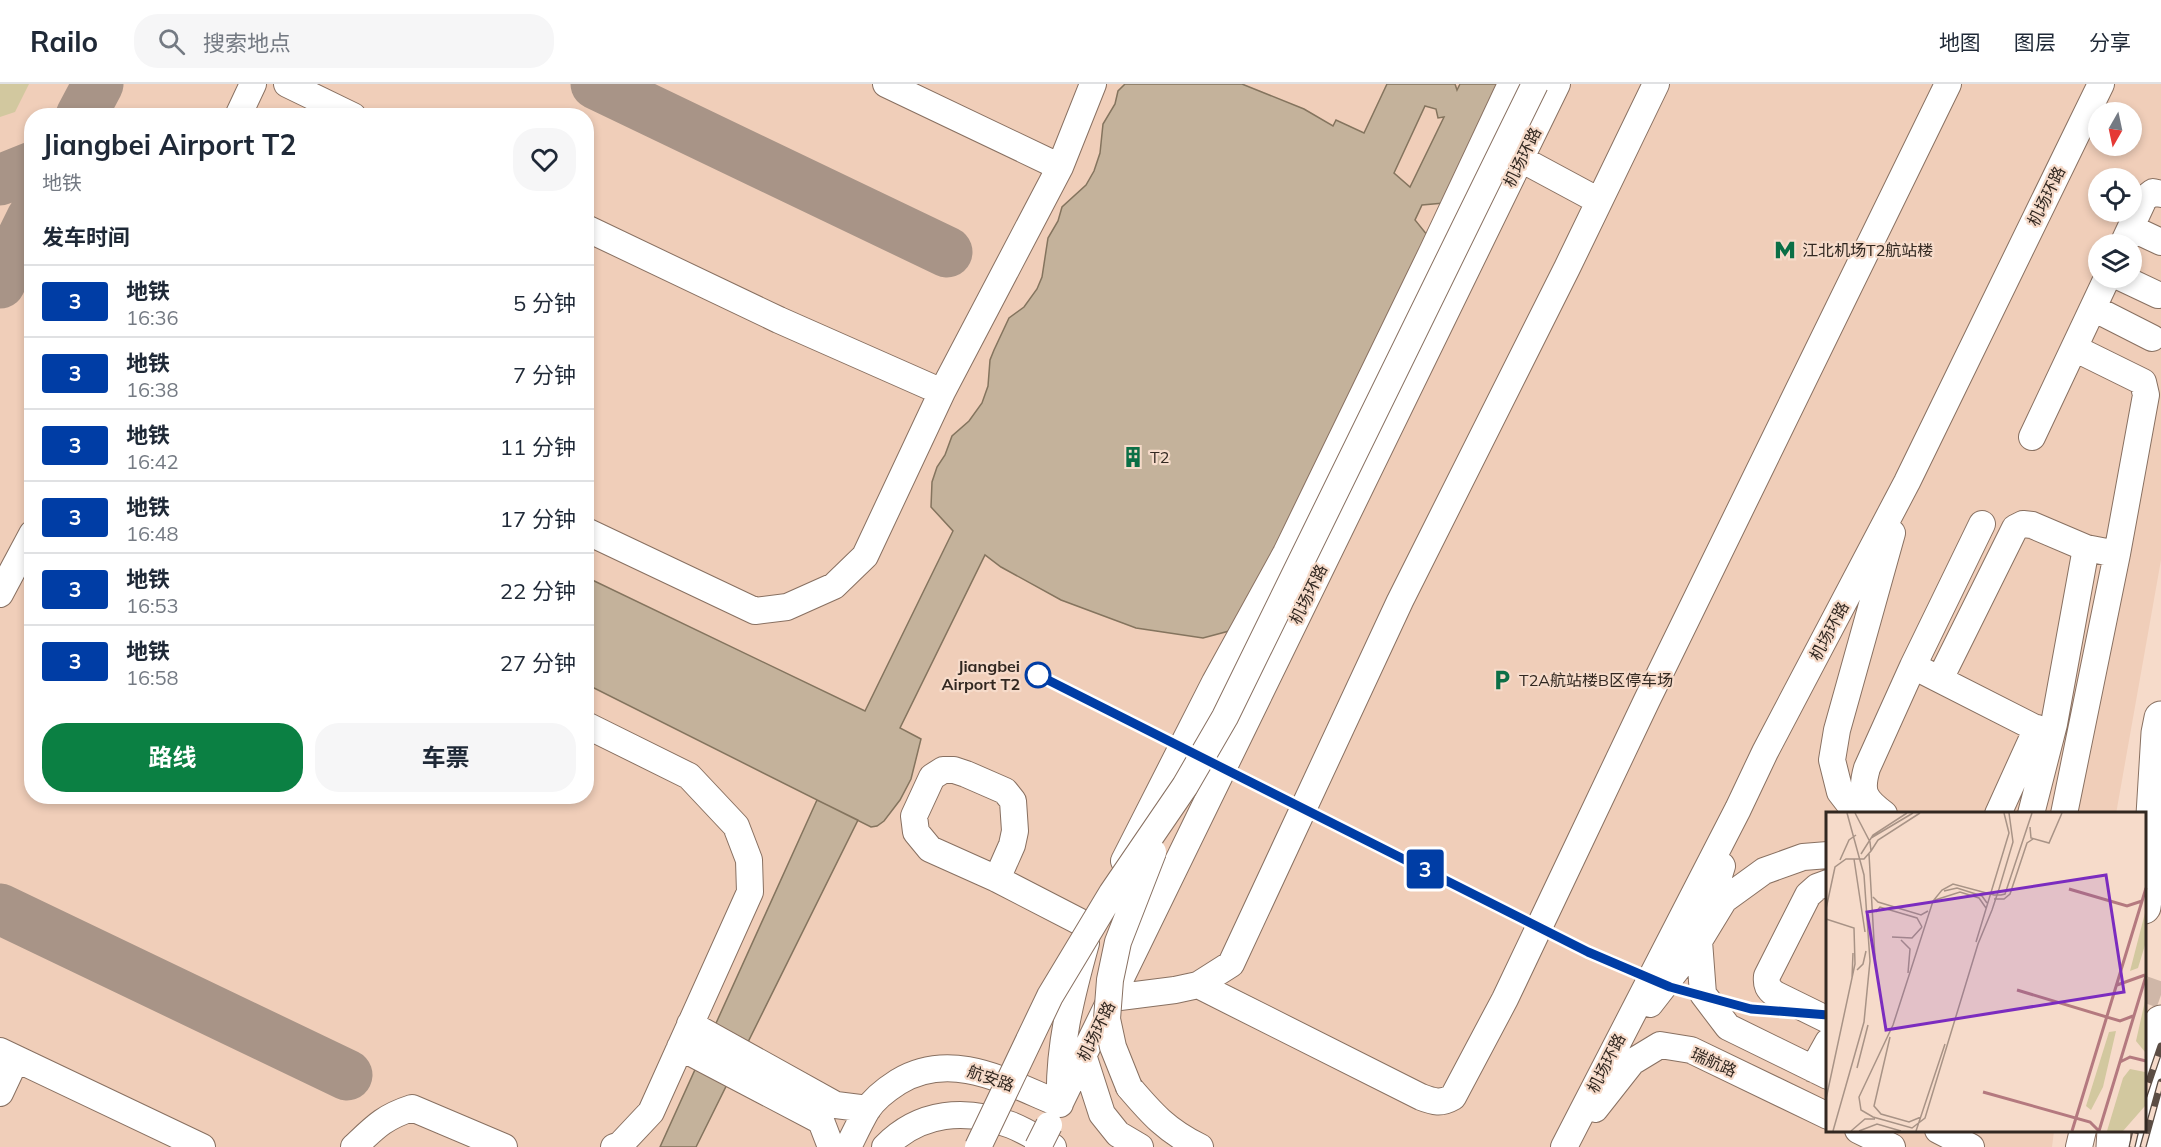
<!DOCTYPE html>
<html lang="zh">
<head>
<meta charset="utf-8">
<style>
  :root { --surface:#fff; --page:#f6f6f7; --text:#1f2937; --muted:#747a83; --line:#e0e1e3; --accent:#0b8043 }
  body { margin:0; font-family:Mulish,"Noto Sans SC",sans-serif; background:var(--page); color:var(--text); height:100vh; display:flex; flex-direction:column; font-size:22px; white-space:nowrap }
  * { box-sizing:border-box; margin:0 }
  p { font-size:20px; color:var(--muted) }
  .icon { flex:none; width:33px; height:33px; fill:none; stroke:currentColor; stroke-width:2; stroke-linecap:round; stroke-linejoin:round }
  .map { position:relative; flex:1; overflow:hidden }
  .details { position:absolute; left:24px; top:24px; width:570px; height:696px; display:flex; flex-direction:column; background:var(--surface); border-radius:24px; box-shadow:0 3px 9px #0003 }
  .details>* { flex:none }
  .badge { padding:0 12px; border-radius:4px; font-size:21px; line-height:39px }
  .needle { width:39px; rotate:189deg }
  .controls { position:absolute; left:2088px; top:18px; display:grid; gap:12px }
  .controls a { display:grid; place-items:center; width:54px; height:54px; border-radius:50%; background:var(--surface); box-shadow:0 3px 9px #0003; font-size:30px }
  .map>.badge { position:absolute; translate:-50% -50%; box-shadow:0 0 0 3px #fff }
  h2 { padding:0 18px; font-size:22px; line-height:54px }
  .round { display:grid; place-items:center; flex:none; width:63px; height:63px; border-radius:24px; background:var(--page) }
  .summary { display:flex; align-items:center; justify-content:space-between; height:102px; padding:0 18px }
  h1 { font-size:28px; font-weight:700; line-height:45px }
  .cta { display:flex; gap:12px; margin-top:auto; padding:12px 18px }
  .cta a { flex:1; height:69px; border-radius:24px; background:var(--accent); color:#fff; font-size:24px; font-weight:700; line-height:69px; text-align:center }
  .cta a+a { background:var(--page); color:var(--text) }
  ul { padding:0; list-style:none }
  li { display:flex; align-items:center; gap:18px; height:72px; padding:0 18px; border-top:2px solid var(--line) }
  li div { flex:1 }
  li b { display:block; font-size:22px }
  li em { font-style:normal }
  li .badge { min-width:66px; font-weight:700; text-align:center }
  header { display:flex; align-items:center; gap:36px; box-sizing:border-box; height:84px; padding:0 30px; background:var(--surface); border-bottom:2px solid var(--line) }
  header strong { font-size:28px }
  nav { display:flex; gap:33px; margin-inline-start:auto; font-size:21px }
  .search { width:420px; height:54px; background:var(--page); display:flex; align-items:center; gap:15px; box-sizing:border-box; padding:0 21px; border-radius:24px; color:var(--muted); font-size:22px }
  .map>svg:first-child { display:block }
</style>
</head>
<body>
<header>
<strong>Railo</strong>
<div class="search"><svg class="icon" aria-label="search" viewBox="0 0 24 24"><circle cx="10" cy="10" r="6"/><path d="M15 15l6 6"/></svg>搜索地点</div>
<nav><a>地图</a><a>图层</a><a>分享</a></nav>
</header>
<div class="map">
<svg width="2161" height="1063" viewBox="0 0 2161 1063">
  <rect width="100%" height="100%" fill="#f6dbca"/>
  <path fill="#f0ceb9" fill-rule="evenodd" d="M0 0H2161V476L2116 730H1828V1046L2054 1047 2052 1063H0ZM2098 28H2132V62H2098ZM32 32H586V712H32ZM2098 94H2132V128H2098ZM2098 160H2132V194H2098Z"/>
  <path fill="#d2c89f" d="M0 0H29L15 28 0 33Z"/>
  <g fill="none" stroke-linecap="round" stroke-linejoin="round">
    <path stroke="#a89487" stroke-width="51" d="M596 0 947 168
      M81 32 98 0
      M0 96 32 83
      M0 199 32 134
      M0 825 347 991"/>
  </g>
  <path fill="#c4b29b" stroke="#84745e" stroke-width="1.5" fill-rule="evenodd" d="M1125 0H1242L1304 25 1333 42 1336 36 1364 49 1387 0H1455L1457 6 1460 0H1501L1444 119 1422 121 1415 136 1428 152 1265 487 1229 547 1203 554 1136 544 1061 516 1001 483 985 471 900 644 921 655 911 695 900 716 884 737 877 742 871 743 586 600V493L865 627 953 447 931 423 932 398 937 383 945 371 952 352 969 337 982 319 988 302 990 276 994 266 1009 234 1024 223 1037 205 1042 193 1048 154 1058 137 1062 123 1086 101 1094 87 1100 69 1103 40 1115 20 1118 7ZM1425 22 1436 25 1438 34 1444 33 1410 103 1394 89Z
    M817 716 858 736 696 1063H660Z"/>
  <g fill="none" stroke-linecap="round" stroke-linejoin="round">
    <path stroke="#cfb7a8" stroke-width="26" stroke-dasharray="26 13" stroke-linecap="butt" d="M2144 905 2161 911"/>
    <defs>
      <path id="minor" d="M287 0 353 32
        M886 0 1060 83
        M238 32 253 0
        M1521 75 1599 117
        M586 144 779 236 942 308
        M2131 144 2161 158
        M2123 160 2144 115 2153 108 2161 110
        M2122 194 2158 211
        M2093 224 2152 254
        M2032 353 2107 194
        M586 447 755 527 787 523 834 502 865 472 942 308 1060 83 1093 0
        M0 510 32 450
        M1925 588 2051 652
        M1940 595 2015 444 2023 440 2032 441 2086 464 2117 470
        M586 641 689 692 736 742 749 776 750 808 651 1028 620 1061 614 1063
        M1857 730 1840 708 1832 676 1837 646 1892 449
        M1884 730C1864 715 1860 708 1867 684L1913 582 1982 440
        M1998 730 2037 644
        M2031 730 2054 640 2086 464
        M2064 730 2117 470 2146 311 2143 298 2074 264
        M1124 777 1215 598 1286 469 1433 166 1511 0
        M1722 782 1699 857 1703 910 1728 943 1828 992
        M997 795 1012 761 1015 747 1013 717 1005 707 966 690 954 686H943L932 693 914 732 916 748 930 765 997 795 1090 843
        M1828 799 1817 803 1808 811 1767 892C1766 901 1768 905 1775 910L1828 936
        M1198 901 1421 1013C1434 1018 1441 1020 1453 1013L1505 915 1647 616 1948 0
        M1112 914 1175 906 1198 901 1231 880 1400 517 1567 184 1656 0
        M1650 920 1699 857 1724 816 1764 787 1803 773 1828 771
        M690 940 836 1021 868 1025
        M680 963 821 1037 831 1063
        M0 967 202 1063
        M1084 974 1102 1030 1118 1050 1140 1063
        M1813 985 1828 958
        M1129 1003C1152 1030 1167 1047 1200 1063
        M0 1009 16 975
        M1060 1019 1557 0
        M1595 1025 1632 978 1660 961 1691 966 1828 1032
        M1858 1046 1892 1063
        M1938 1046 1971 1063
        M354 1063C375 1043 384 1033 412 1024L504 1063
        M848 1063C854 1051 860 1038 867 1026 874 1015 887 1005 898 998 952 965 1008 999 1060 1020 1058 964 1071 913 1086 859
        M885 1063C920 1027 966 1024 1011 1041 1026 1047 1040 1056 1053 1063
        M1564 1063 1738 725 1765 668 1907 398 2101 0
        M2079 1063 2083 1046"/>
      <path id="highway" d="M2144 823 2150 780 2158 649 2161 634
        M2113 1063 2114 1046
        M2147 1063 2161 938"/>
    </defs>
    <use href="#minor" stroke="#887061" stroke-width="28"/>
    <use href="#highway" stroke="#887061" stroke-width="35"/>
    <use href="#minor" stroke="#fff" stroke-width="26"/>
    <use href="#highway" stroke="#fff" stroke-width="33"/>
    <defs>
      <path id="rail" d="M2144 1012 2161 962
        M2132 1063 2136 1046
        M2143 1063 2161 998"/>
    </defs>
    <use href="#rail" stroke="#5b4d44" stroke-width="7"/>
    <use href="#rail" stroke="#f6dbca" stroke-width="4.5" stroke-dasharray="14" stroke-linecap="butt"/>
    <defs>
      <path id="minor-bridge" d="M1129 1003 1113 963 1107 935 1110 896 1118 858 1153 768
        M978 1063 1050 912 1112 809 1185 702 1225 633 1535 0
        M1038 1063 1049 1041"/>
    </defs>
    <use href="#minor-bridge" stroke="#887061" stroke-width="28" stroke-linecap="butt"/>
    <use href="#minor-bridge" stroke="#fff" stroke-width="26"/>
  </g>
  <g fill="none" stroke-linecap="round" stroke-linejoin="round">
    <defs>
      <path id="line" d="M1038 591 1588 868 1670 903 1751 925 1828 931"/>
    </defs>
    <use href="#line" stroke="#fff" stroke-width="14"/>
    <use href="#line" stroke="#003da5" stroke-width="9"/>
  </g>
  <defs>
    <symbol id="metro-bare" viewBox="-9 -9 18 18"><path d="M-5.5 5V-5H-3L0 0L3-5H5.5V5H3V-.5L0 4L-3-.5V5Z" fill="#0b6f46" stroke="#f6dbca" stroke-width="2.5" paint-order="stroke"/></symbol>
    <symbol id="building-bare" viewBox="-9 -9 18 18"><path d="M-4-6H4V6H1V3H-1V6H-4ZM-2.5-4.3h1.7v1.8h-1.7ZM.8-4.3h1.7v1.8H.8ZM-2.5-1h1.7V.8h-1.7ZM.8-1h1.7V.8H.8Z" fill="#0b6f46" stroke="#f6dbca" stroke-width="2.5" paint-order="stroke"/></symbol>
    <symbol id="parking-bare" viewBox="-9 -9 18 18"><path d="M-3.5-5.5H1a3.5 3.5 0 0 1 0 7H-1V5.5H-3.5ZM-1-3.4V-.6H.8a1.4 1.4 0 0 0 0-2.8Z" fill="#0b6f46" stroke="#f6dbca" stroke-width="2.5" paint-order="stroke"/></symbol>
  </defs>
  <g fill-rule="evenodd">
    <use href="#metro-bare" x="1770" y="151" width="30" height="30"/>
    <use href="#building-bare" x="1118" y="358" width="30" height="30"/>
    <use href="#parking-bare" x="1487" y="581" width="30" height="30"/>
  </g>
  <circle fill="#fff" stroke="#003da5" stroke-width="3" cx="1038" cy="591" r="12"/>
  <g text-anchor="middle" stroke-width="4.5" stroke-linejoin="round" paint-order="stroke">
    <g font-size="16" fill="#322821" stroke="#f6dbca">
      <text transform="translate(1522 73) rotate(-64)" y="6">机场环路</text>
      <text transform="translate(2046 112) rotate(-64)" y="6">机场环路</text>
      <text transform="translate(1308 510) rotate(-64)" y="6">机场环路</text>
      <text transform="translate(1829 547) rotate(-62)" y="6">机场环路</text>
      <text transform="translate(1096 947) rotate(-64)" y="6">机场环路</text>
      <text transform="translate(1714 978) rotate(24)" y="6">瑞航路</text>
      <text transform="translate(1606 979) rotate(-63)" y="6">机场环路</text>
      <text transform="translate(991 994) rotate(19)" y="6">航安路</text>
    </g>
    <g font-size="16" fill="#322821" stroke="#f6dbca" text-anchor="start">
      <text x="1802" y="172">江北机场T2航站楼</text>
      <text x="1150" y="379">T2</text>
      <text x="1519" y="602">T2A航站楼B区停车场</text>
    </g>
    <g font-size="16" font-weight="bold" fill="#322821" stroke="#f6dbca" text-anchor="end">
      <text x="1020" y="588">Jiangbei<tspan x="1020" dy="18">Airport T2</tspan></text>
    </g>
  </g>
  <g transform="translate(1826 728)">
    <rect width="320" height="320" fill="#f6dbca"/>
    <path d="M319 101V133L312 156 304 159ZM319 189V240L310 229ZM290 219 277 275 265 298 260 294 283 220ZM304 257 319 260V294L297 319H281L297 266Z" fill="#d2c89f"/>
    <path fill="none" stroke="#b4797f" stroke-width="3" d="M243 77 301 94 316 89M291 173 319 163M191 178 294 209 307 204M294 250 304 245 320 249M157 280 264 310 273 319M246 319 320 76M273 319 320 164"/>
    <path fill="none" stroke="#a89386" stroke-width="1.5" d="M183 1 187 30 173 77 166 98 152 132 99 306 86 316 47 305 35 298 33 285 67 213 107 89 116 78 127 72 168 83H175L179 82 206 1M204 15 205 26 223 31 236 1M45 26 87 1M45 39 52 28 94 1M35 42 47 23 81 1M43 42 49 146M28 47 39 120M14 48 23 28 30 23M118 79 131 76 156 84 161 91M47 85 52 90 95 103 102 99M168 87H178L184 82 201 31 207 27M109 88 134 80 153 86 160 96M0 97 9 55 20 47H38L45 39 44 30 29 1M50 100 54 95 91 106 96 115M0 107 28 116 29 152 0 287M66 125 86 126 96 115M75 128 84 137 82 161M150 130 183 21 178 1M31 158 37 152 40 139M26 166 27 141M64 225 48 294 55 302 83 310 95 305M31 256 42 213M7 319 38 210 44 149 38 63 21 1M25 319 39 307H49M33 319 51 312 75 319M90 319 119 232"/>
    <path fill="#7b2cbf" fill-opacity="0.15" stroke="#7b2cbf" stroke-width="3" d="M280 63 298 180 60 218 41 100Z"/>
    <rect width="320" height="320" fill="none" stroke="#322821" stroke-width="3"/>
  </g>
</svg>
<div class="controls">
<a><svg class="needle" viewBox="-14 -14 28 28"><path d="M0-13l5 13h-10z" fill="#e53935"/><path d="M0 13l5-13h-10z" fill="#747a83"/></svg></a>
<a><svg class="icon" aria-label="locate" viewBox="0 0 24 24"><circle cx="12" cy="12" r="6"/><path d="M12 2v4M12 18v4M2 12h4M18 12h4"/></svg></a>
<a><svg class="icon" aria-label="layers" viewBox="0 0 24 24"><path d="M12 4l9 5-9 5-9-5zM3 14l9 5 9-5"/></svg></a>
</div>
<b class="badge" style="left:1425px;top:785px;background:#003da5;color:#fff">3</b>
<section class="details">
<div class="summary"><div><h1>Jiangbei Airport T2</h1><p>地铁</p></div><a class="round"><svg class="icon" aria-label="heart" viewBox="0 0 24 24"><path d="M12 20l-8-8c-3-5 5-10 8-4 3-6 11-1 8 4z"/></svg></a></div>
<h2>发车时间</h2>
<ul>
<li><span class="badge" style="background:#003da5;color:#fff">3</span><div><b>地铁</b><p>16:36</p></div><em>5 分钟</em></li>
<li><span class="badge" style="background:#003da5;color:#fff">3</span><div><b>地铁</b><p>16:38</p></div><em>7 分钟</em></li>
<li><span class="badge" style="background:#003da5;color:#fff">3</span><div><b>地铁</b><p>16:42</p></div><em>11 分钟</em></li>
<li><span class="badge" style="background:#003da5;color:#fff">3</span><div><b>地铁</b><p>16:48</p></div><em>17 分钟</em></li>
<li><span class="badge" style="background:#003da5;color:#fff">3</span><div><b>地铁</b><p>16:53</p></div><em>22 分钟</em></li>
<li><span class="badge" style="background:#003da5;color:#fff">3</span><div><b>地铁</b><p>16:58</p></div><em>27 分钟</em></li>
</ul>
<div class="cta"><a>路线</a><a>车票</a></div>
</section>
</div>
</body>
</html>
